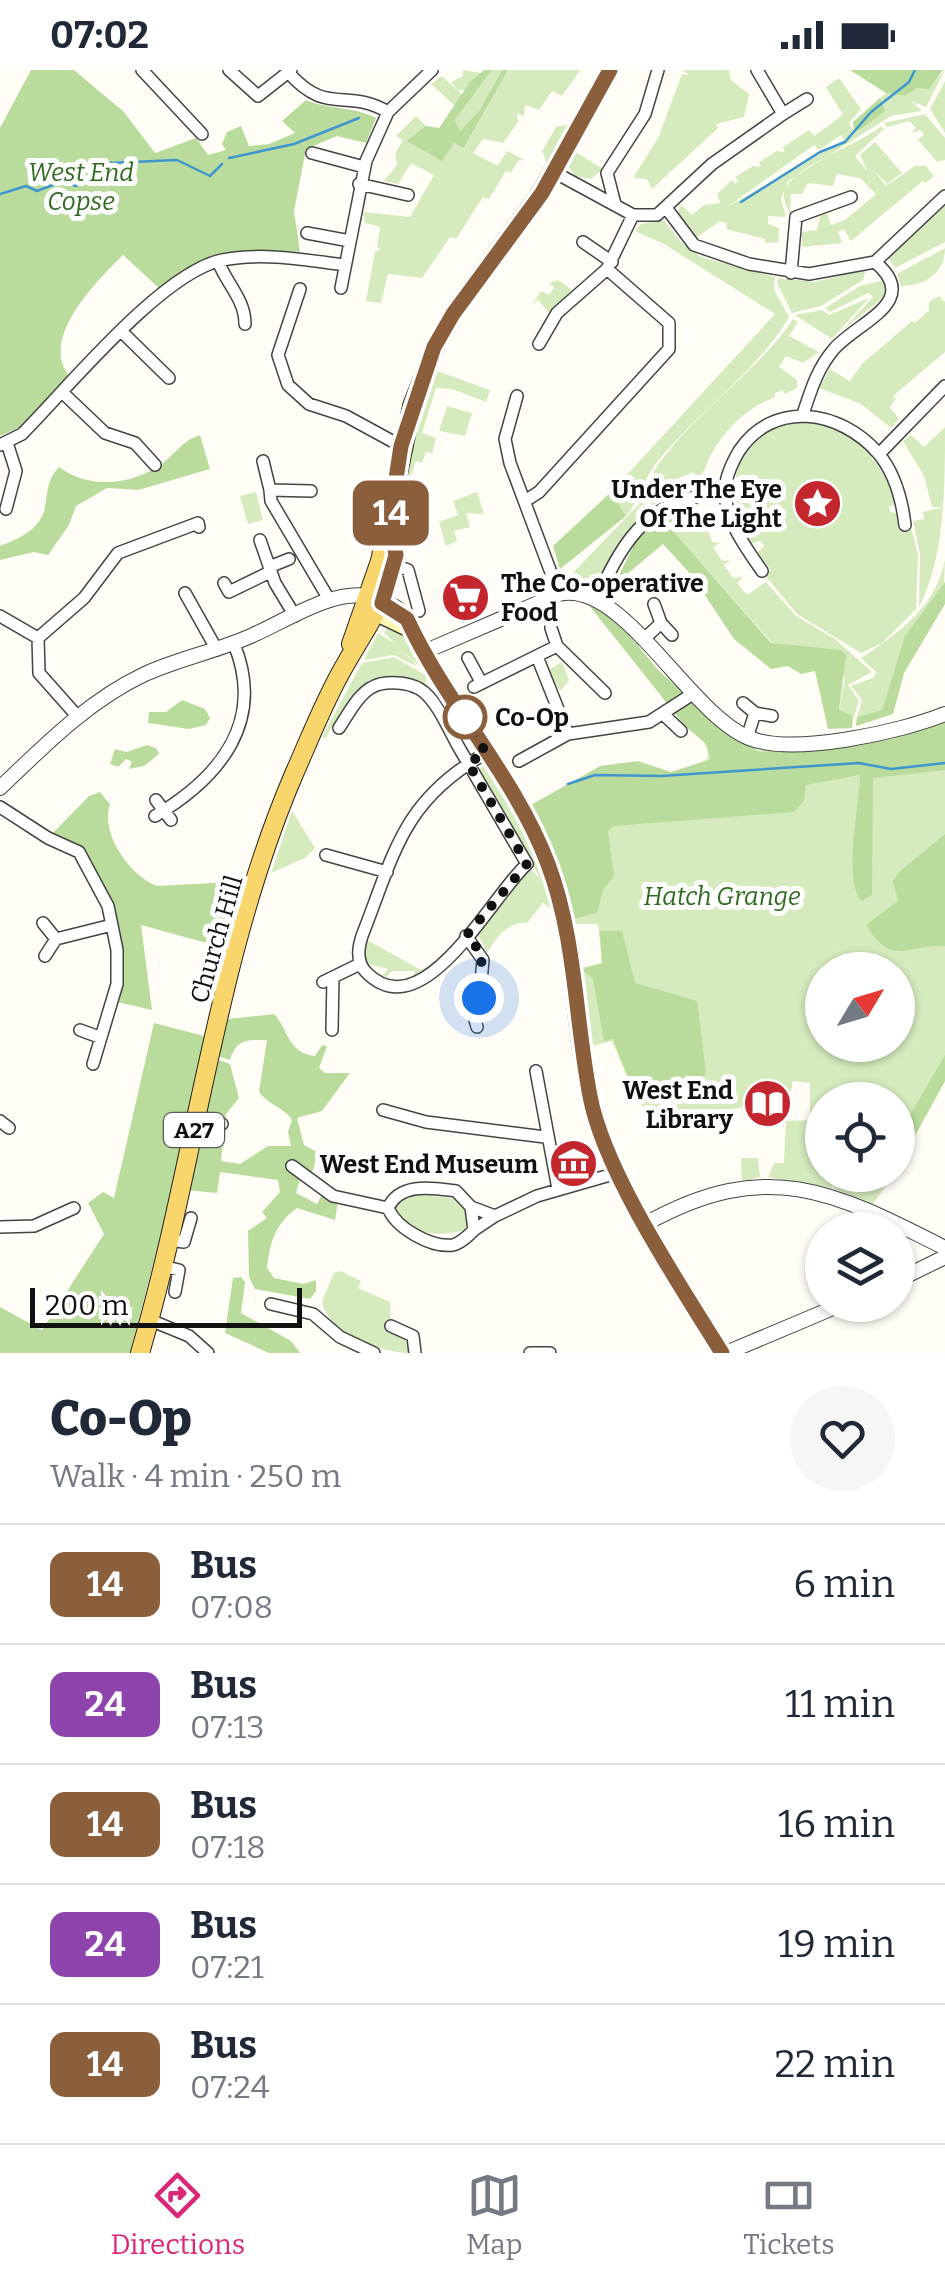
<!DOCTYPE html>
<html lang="en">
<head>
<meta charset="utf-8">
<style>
  :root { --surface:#fff; --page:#f6f6f7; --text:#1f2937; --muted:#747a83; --line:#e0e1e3; --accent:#db2777 }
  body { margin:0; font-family:Bitter,serif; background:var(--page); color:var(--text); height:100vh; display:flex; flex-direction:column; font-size:38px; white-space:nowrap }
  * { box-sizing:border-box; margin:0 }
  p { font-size:32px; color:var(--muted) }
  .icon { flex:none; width:55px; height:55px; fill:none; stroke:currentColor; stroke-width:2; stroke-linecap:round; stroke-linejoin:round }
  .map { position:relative; height:1283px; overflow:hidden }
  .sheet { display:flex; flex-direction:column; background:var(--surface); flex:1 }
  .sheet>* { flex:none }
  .badge { padding:0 20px; border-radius:15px; font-size:35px; line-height:65px }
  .needle { width:65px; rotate:52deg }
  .buttons { position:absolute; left:805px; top:882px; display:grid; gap:20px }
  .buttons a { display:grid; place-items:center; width:110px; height:110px; border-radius:50%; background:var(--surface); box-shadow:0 2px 8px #0004; font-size:50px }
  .scale { position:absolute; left:30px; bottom:25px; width:272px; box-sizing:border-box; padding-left:10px; border:5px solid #111; border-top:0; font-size:28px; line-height:35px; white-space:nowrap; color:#111; -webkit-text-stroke:8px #fff; paint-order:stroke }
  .you { position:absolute; width:50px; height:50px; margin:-25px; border:8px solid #fff; border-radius:50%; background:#1a73e8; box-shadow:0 0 0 15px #1a73e833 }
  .map>.badge { position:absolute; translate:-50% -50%; box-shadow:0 0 0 5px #fff }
  .round { display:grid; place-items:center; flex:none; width:105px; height:105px; border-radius:52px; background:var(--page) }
  .headline { display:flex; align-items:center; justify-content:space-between; height:170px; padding:0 50px }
  h1 { font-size:48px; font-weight:800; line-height:75px }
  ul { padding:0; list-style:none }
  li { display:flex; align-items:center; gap:30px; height:120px; padding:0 50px; border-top:2px solid var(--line) }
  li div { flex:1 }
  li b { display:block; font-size:38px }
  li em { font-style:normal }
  li .badge { min-width:110px; font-weight:700; text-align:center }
  .status { display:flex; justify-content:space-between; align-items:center; height:70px; padding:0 50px; background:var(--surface); direction:ltr }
  .status svg { height:28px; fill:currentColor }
  .tab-bar { display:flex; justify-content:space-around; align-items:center; height:140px; border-top:2px solid var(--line); background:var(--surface); font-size:28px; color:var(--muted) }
  .tab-bar a { display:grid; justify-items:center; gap:5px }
  .tab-bar .active { color:var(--accent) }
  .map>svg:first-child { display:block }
</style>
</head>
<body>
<div class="status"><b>07:02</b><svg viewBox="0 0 49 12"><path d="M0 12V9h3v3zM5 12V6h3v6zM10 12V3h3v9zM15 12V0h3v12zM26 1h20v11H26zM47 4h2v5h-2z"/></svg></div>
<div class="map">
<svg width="945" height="1283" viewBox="0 0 945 1283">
  <rect width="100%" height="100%" fill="#fffdf5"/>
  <path fill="#d5ebbd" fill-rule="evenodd" d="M463 0 481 3 465 20H458L464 27 456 37 431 14 442 6 458 21 451 12 463 6Z
    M492 0H502L479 41 460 61 455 50Z
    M508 0H580L562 26 552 21 539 40 525 35 524 46 517 43 518 52 503 73 483 69 473 83 498 96 507 81 524 90 518 91 511 103 506 101 489 129 483 127 456 169 450 167 422 208 388 204 381 233 366 231 375 182 381 179 377 178 380 157 365 153 363 142 410 147 434 105 411 93 398 114 384 111 397 95 395 84 403 70 396 66 416 46 426 56 408 72 454 73 465 77Z
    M683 0H729L731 10 749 24 744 47 716 54 718 58 652 119 647 109 633 108 659 66 682 4 689 5Z
    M945 0 926 37 911 31 922 41 891 46 788 111 781 129 786 147 768 146V154L779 158 778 172 765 173V169L726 159 727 153 720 151 697 167 714 179 695 169 677 143 681 135 692 145 704 135 720 133 717 124 732 110 735 114 739 111 735 107 753 96 761 97 759 92 777 81 784 82 783 77 809 60 814 66 843 45 826 17 839 8 861 39 849 53 853 60H860L884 41 880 28 886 23 905 26 917 18H929ZM841 65 844 70 727 137 814 75 819 80Z
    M945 11V63L930 39Z
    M925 44 945 68V90L937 92 918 70 924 65 920 60 912 63 916 58 909 51 887 57 884 53Z
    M573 53 548 96 542 81 556 57Z
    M881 56 884 59 855 86 868 102 860 85 875 72 902 103 887 114 873 99 886 116 915 96H926L934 106 926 113 923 111 851 171 844 159 838 162 842 173 802 177V162L817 160 820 146 827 143 831 155 845 150 876 124 860 108 837 104 833 116 808 113 802 124H791L790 145C787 138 783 130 784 122 790 97 861 74 881 56Z
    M576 82 603 99 591 109 575 106 568 96Z
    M945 131V172L895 198 887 186Z
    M664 150 682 173 701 187 775 207 774 220 789 247C756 303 698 341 657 392 643 410 640 429 626 446L611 422 775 244 664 174 635 161 641 154Z
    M945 178C945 203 925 216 901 216L897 204Z
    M866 199 863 210 821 236 792 243 777 213 779 208 815 212Z
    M558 210 572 220 549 243 538 230 532 235 541 221 549 225 554 217 549 213Z
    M883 210 887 224 841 262 873 227 868 223 830 242 825 238 860 216Z
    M939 226 945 232V282L893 326 896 329 890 337 899 349 891 358 861 334 819 318 830 299 850 311 862 294 912 251 915 253 929 240V232Z
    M869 228 832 269 795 245 822 240 829 245Z
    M793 249 798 252 789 266 819 282 803 293 786 286 779 297 797 310V318L785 324 783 320 775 323V327C748 338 728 355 712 383 706 392 707 402 696 409L694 402 664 414V428L652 436 644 421C670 358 754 309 793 249Z
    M434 300 490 320 486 332 452 319 436 318 422 363 436 368 432 384 426 382 422 393 416 391 411 406 423 412 405 405 411 366Z
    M447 336 472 343 465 366 439 361Z
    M788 352C845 349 878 382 897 433L889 437 890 442 899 443 901 459 911 458 918 484 916 539 882 573 861 583 797 544 765 505 771 500 757 483 764 476 760 471 751 474C726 418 726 379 788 352Z
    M945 357C945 416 945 488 919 537L920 484 913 451 924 449 923 442 943 437H932L924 406 903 371 911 365 924 377Z
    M256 422 263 450 248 454 240 426Z
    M477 422 484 444 466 443 470 457 454 461 457 471 446 476 439 452 458 445 453 431Z
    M642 431 650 441 633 456 597 518 566 510Z
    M697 432 698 436 688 439 691 452 705 448 712 472 720 473 713 477 722 491 730 490 724 495 733 508 743 507 737 513 747 525 766 512 796 546 835 569 872 602 848 615 859 631 854 647 839 640 845 608 796 577 772 573 673 461 680 450 677 438Z
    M945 489 944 514 920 546 882 641 857 647 862 630 851 616 873 608 876 602 861 588C897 564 937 537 945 489Z
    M388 555 406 567 428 599 424 601 384 563Z
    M378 563 396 574 418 597 394 585 364 590Z
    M394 587 427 606 424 619 388 608 336 657 332 656 326 668 322 667 362 593Z
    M562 592 569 611 560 621 548 600Z
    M688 633 758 680 860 673 945 648V1011L898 1097V1030H822V1105H893L873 1134 834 1119 833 1113 832 1118 768 1107 774 1093H784L786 1051 810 1050V1013L793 1011 791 1021 748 1017 745 1037 659 1050 638 1032 612 971 592 976 581 898 602 893 598 854H575L558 794 529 737 587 715 707 699 708 674ZM822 900H898V975H822Z
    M485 694 534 776 552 822 548 823 554 841 543 833 527 853C506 852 498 866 487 883L476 861 528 797 540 808 477 702Z
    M292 741 315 778 305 788 271 803Z
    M367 870 421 900 450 881 412 909 415 901H392L387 907 382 906 388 899 364 893Z
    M741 1088H758L760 1107 742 1112Z
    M413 1124 460 1129 469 1141V1159C434 1168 421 1166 393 1141L395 1131Z
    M341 1201 361 1211 358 1218 390 1232 391 1256 409 1262 411 1283C381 1283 327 1264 322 1231L334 1203Z"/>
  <path fill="#b9dc9c" d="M31 0H74L124 42 155 83 196 68 208 85 226 80 222 74 227 62 241 56 249 76 269 74 295 63 282 51 306 30C329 40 353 36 376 48L366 73 337 66 306 79 294 141 300 182C235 177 213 181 160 219L123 185C96 212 38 269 70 307L20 357 0 366V58Z
    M484 0H492L455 50 460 61 479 41 502 0H508L464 78 454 73 442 91 407 71 426 56 439 58 470 12Z
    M850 0H943L929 19 917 18 905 26 886 23Z
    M880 28 885 41 860 60 854 61 853 52Z
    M200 365 210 399 138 420 107 418 76 436 69 455 48 485 34 482 0 490V476C67 452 33 424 59 397 89 420 134 415 163 393 177 382 182 371 200 365Z
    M611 422 626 446 560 499 553 476Z
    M665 444 680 450 674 462 771 573 841 580 846 585 839 640 853 646 852 658 828 659 815 601 801 604 788 596 771 599 734 569 693 507 663 474 614 515 636 471Z
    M945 512V534L904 603 893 644 856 656 857 647 882 640 905 566Z
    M584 529 612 544 658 600 725 659 758 682 860 676 945 649V700L873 708 872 825 862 831C842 812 860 733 860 705L806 715 804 731 794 742 614 756 608 761 614 806 603 820 597 843 574 849 558 794 529 736 600 696 638 691 671 702 711 689 705 673 685 656Z
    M182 630 205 639 210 648 206 655 189 659 148 653 149 642H166Z
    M147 675 156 678 159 684 144 696 129 699 132 692 126 689 118 697 110 694 115 679 126 682Z
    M100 722 110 734C100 763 129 805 157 816L249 811 232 880 141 855 152 940 113 931C123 891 112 828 88 794 80 783 60 775 48 768L89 726Z
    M945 764V876C912 873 892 899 866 855L898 831 893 811 898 803Z
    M600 861H622L635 913 697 931 706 1003 698 1018 634 1023 613 969 604 971 593 909 582 899 602 893Z
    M274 944C288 958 287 983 315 986L322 975 327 976 319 998 325 1003H350L322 1041 297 1048 304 1075 317 1082 313 1101 300 1109 296 1123 317 1134 322 1124 338 1131 335 1150 297 1138C275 1154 270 1172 267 1198L274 1208 303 1214 316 1210V1221L310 1229 255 1219 249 1207 248 1161 267 1148 262 1142 280 1122 278 1110 220 1102 217 1123 186 1120 219 990 230 994 239 1028 226 1044 221 1091 240 1094 268 1076H291L288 1062 292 1050C286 1039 269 1035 259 1022L267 970C246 970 237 969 230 990L218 986 228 949Z
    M154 953 212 968 130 1283H0V1237L42 1260 104 1164 88 1133 103 1122 114 1128Z
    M945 985V1011L898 1096 899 1064Z
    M241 1207 245 1212 241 1243 291 1271 300 1283H269L225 1263 233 1208Z"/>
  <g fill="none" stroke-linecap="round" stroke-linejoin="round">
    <path stroke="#3f96cf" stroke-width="2.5" d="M229 88 294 74 359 48
      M0 124 26 116 37 121 63 111 76 116 109 93 177 90 210 106 222 94
      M741 132 820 82 845 72 871 42 909 12 915 0
      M568 714 595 705 661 706 859 693 891 699 945 693"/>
    <defs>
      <path id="minor" d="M142 0 202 64
        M229 0 258 26 291 0
        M288 2C327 47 346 17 388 42
        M783 44 807 29
        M312 83 364 97
        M554 102 633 145H657L712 94 783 44 757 0
        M359 114 408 125
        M615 134 607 103 645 44 658 0
        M667 139 694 175 749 194 809 204 875 192C923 232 857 252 834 279 817 299 811 320 803 344
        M307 163 350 171
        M583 172 612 192
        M218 191C227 215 245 229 245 254
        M875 192 945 126
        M791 203 796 147 851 127
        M341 218 366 91 388 42 432 0
        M300 219 278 285 288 315 309 334 346 346 401 376
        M122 262 169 308
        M539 274 557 243 607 199 633 145
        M63 323 105 363 135 373 155 395
        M517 326 505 369 510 393 559 524
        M0 375 22 364C68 318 161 203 222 190 261 182 306 190 344 195
        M879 384 945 316
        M263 391 270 420
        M311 421 270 420 271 431 330 531
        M525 431 539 422 669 279V253L607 199
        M6 439 16 401 7 373
        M260 470 275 513 295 546
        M389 493 408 500 419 541
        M269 497 289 489
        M762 501C746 478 728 454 725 425 724 411 732 393 739 381 774 329 840 340 878 383 894 402 902 430 905 455
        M224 513 229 522 270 502
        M185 523 217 580
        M597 528C627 463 650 429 725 422
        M654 534 661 553
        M0 546 38 568
        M551 558 557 576 605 623
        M643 570 661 553 672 565
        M468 588 481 612
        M538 589 568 664
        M474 617 557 576
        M743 633 755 643 747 668
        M755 643 772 646
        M663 644 681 661
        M78 647 39 603 38 568 84 528 118 483 198 453 199 457
        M339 658C350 642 360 619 380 614 394 611 413 613 424 622 440 636 450 663 461 681 483 719 505 756 527 794 492 825 423 961 366 902 356 892 358 878 362 866 395 782 402 731 486 683
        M519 691 568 664 649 652 691 625
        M156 730 171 750
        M0 737 48 768 79 782 108 836 117 880V914L93 994
        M155 746C219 708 266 652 234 574
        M326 785 387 802
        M43 853 56 869 112 855
        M466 866 483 890 479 933 473 942 477 957
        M45 886 56 869
        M323 912 360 894
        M80 960 99 967
        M332 960 333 907
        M536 1001 558 1119
        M383 1040 426 1052 545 1067
        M197 1045 222 1054
        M0 1051 9 1058
        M292 1096 333 1126 388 1138
        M471 1137 474 1160C468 1166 461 1173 453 1175 431 1178 396 1158 388 1138 400 1112 432 1118 456 1121L471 1137 495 1146 474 1160
        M495 1146 537 1126 617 1103
        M0 1157 34 1156 74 1138
        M168 1170 184 1172 191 1148
        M162 1196 179 1200 175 1222
        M271 1234 313 1244 340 1267 374 1283
        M150 1250 189 1266 208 1283
        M391 1256 413 1266 415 1283
        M530 1283H550"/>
      <path id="tertiary" d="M426 581 559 524C623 509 687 642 749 668 793 686 901 662 945 644
        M0 718C44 676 89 630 145 604 180 588 218 581 253 565 287 550 331 520 368 526
        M647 1153C767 1087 833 1121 945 1178
        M898 1210 945 1187
        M726 1283 840 1235"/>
      <path id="secondary" d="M372 528 395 538 407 549C447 633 515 706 548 794 578 871 570 955 592 1034 616 1122 675 1205 722 1283
        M367 539 413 561"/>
      <path id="primary" d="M351 574 380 491 412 336 435 277 453 243 541 123 610 0
        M140 1283C196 1092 215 888 294 704 310 668 325 629 345 595 375 542 403 512 390 448"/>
    </defs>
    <use href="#minor" stroke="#444" stroke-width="14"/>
    <use href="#tertiary" stroke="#444" stroke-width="16"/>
    <use href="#secondary" stroke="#333" stroke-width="18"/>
    <use href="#primary" stroke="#222" stroke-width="20"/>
    <use href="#minor" stroke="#fff" stroke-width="11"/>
    <use href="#tertiary" stroke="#fff" stroke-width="14"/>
    <use href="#secondary" stroke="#fff6b0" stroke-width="15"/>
    <use href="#primary" stroke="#f9d66b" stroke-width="18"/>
  </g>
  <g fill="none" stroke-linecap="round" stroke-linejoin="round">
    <defs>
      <path id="line" d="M610 0 542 123 453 244 434 277 401 376 390 448 396 485 382 533 407 549C446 634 515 706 548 794 576 868 575 949 590 1026 604 1102 680 1215 722 1283"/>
    </defs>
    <use href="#line" stroke="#fff" stroke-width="22"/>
    <use href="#line" stroke="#8b5e3c" stroke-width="15"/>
    <path stroke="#111" stroke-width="10" stroke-dasharray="0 18" d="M465 647 486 683 468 693 527 794 466 866 482 883 479 928"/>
  </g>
  <defs>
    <symbol id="sight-disc" viewBox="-11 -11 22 22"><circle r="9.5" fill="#c4262e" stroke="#fff"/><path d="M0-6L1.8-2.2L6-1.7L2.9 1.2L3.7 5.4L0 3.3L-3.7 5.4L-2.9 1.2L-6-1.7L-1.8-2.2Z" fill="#fff"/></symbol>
    <symbol id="supermarket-disc" viewBox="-11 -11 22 22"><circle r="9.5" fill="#c4262e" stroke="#fff"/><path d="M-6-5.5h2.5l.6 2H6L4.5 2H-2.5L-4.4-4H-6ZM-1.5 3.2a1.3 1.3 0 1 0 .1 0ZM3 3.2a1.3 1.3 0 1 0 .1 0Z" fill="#fff"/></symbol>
    <symbol id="library-disc" viewBox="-11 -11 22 22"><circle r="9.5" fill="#c4262e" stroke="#fff"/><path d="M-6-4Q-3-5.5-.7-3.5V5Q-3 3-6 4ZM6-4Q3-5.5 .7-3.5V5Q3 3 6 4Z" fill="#fff"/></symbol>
    <symbol id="museum-disc" viewBox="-11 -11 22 22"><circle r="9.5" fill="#c4262e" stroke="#fff"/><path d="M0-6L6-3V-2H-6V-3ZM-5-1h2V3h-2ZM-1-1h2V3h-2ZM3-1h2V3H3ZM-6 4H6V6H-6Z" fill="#fff"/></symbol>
  </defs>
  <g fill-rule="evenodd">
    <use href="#sight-disc" x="790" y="406" width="55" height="55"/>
    <use href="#supermarket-disc" x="438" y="500" width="55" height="55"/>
    <use href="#library-disc" x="740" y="1006" width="55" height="55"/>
    <use href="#museum-disc" x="546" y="1066" width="55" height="55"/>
  </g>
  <circle fill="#fff" stroke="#8b5e3c" stroke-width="5" cx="465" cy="647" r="20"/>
  <g text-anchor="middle" stroke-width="10" stroke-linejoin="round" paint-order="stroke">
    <rect fill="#fff" stroke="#585858" stroke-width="2.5" x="164" y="1043" width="60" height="34" rx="8"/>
    <g font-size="22" font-weight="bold" fill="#111">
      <text x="194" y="1068">A27</text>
    </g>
    <g font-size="25" font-style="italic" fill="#2f6b1f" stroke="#fff">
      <text x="81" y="111">West End<tspan x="81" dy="29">Copse</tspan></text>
      <text x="722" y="835">Hatch Grange</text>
    </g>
    <g font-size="25" font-weight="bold" fill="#111" stroke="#fff" text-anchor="end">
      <text x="782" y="428">Under The Eye<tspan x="782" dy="29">Of The Light</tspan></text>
      <text x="501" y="522" text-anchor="start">The Co-operative<tspan x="501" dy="29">Food</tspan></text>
      <text x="733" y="1029">West End<tspan x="733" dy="29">Library</tspan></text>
      <text x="538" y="1103">West End Museum</text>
    </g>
    <g font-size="25" font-weight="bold" fill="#111" stroke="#fff" text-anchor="start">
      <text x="495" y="656">Co-Op</text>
    </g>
    <g font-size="25" fill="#111" stroke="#fff">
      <text transform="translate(216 869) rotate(-74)" y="9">Church Hill</text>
    </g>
  </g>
</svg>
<div class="buttons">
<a><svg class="needle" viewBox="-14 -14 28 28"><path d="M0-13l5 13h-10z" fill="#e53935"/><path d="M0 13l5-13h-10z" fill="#747a83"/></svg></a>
<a><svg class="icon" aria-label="locate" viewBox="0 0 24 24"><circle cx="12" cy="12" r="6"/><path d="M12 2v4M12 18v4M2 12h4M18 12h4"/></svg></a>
<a><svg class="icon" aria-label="layers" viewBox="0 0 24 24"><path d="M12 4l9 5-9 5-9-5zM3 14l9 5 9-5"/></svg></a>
</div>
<div class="scale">200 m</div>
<div class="you" style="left:479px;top:928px"></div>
<b class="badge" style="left:391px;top:443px;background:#8b5e3c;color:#fff">14</b>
</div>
<section class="sheet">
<div class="headline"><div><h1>Co-Op</h1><p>Walk · 4 min · 250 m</p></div><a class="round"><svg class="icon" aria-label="heart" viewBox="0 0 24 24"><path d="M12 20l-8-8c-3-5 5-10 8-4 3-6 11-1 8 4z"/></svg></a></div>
<ul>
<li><span class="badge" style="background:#8b5e3c;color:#fff">14</span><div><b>Bus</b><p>07:08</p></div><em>6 min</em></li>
<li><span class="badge" style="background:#8e44ad;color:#fff">24</span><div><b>Bus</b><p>07:13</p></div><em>11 min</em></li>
<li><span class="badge" style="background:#8b5e3c;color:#fff">14</span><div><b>Bus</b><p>07:18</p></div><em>16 min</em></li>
<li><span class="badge" style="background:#8e44ad;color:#fff">24</span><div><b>Bus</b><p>07:21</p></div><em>19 min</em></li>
<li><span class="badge" style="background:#8b5e3c;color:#fff">14</span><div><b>Bus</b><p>07:24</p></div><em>22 min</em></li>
</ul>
</section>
<nav class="tab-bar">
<a class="active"><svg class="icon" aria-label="directions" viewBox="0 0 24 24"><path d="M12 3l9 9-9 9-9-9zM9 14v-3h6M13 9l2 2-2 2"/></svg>Directions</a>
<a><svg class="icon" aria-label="map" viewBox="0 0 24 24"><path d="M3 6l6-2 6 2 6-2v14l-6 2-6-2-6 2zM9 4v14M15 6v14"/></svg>Map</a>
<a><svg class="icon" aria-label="tickets" viewBox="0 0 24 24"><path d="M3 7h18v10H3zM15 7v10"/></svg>Tickets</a>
</nav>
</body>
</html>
